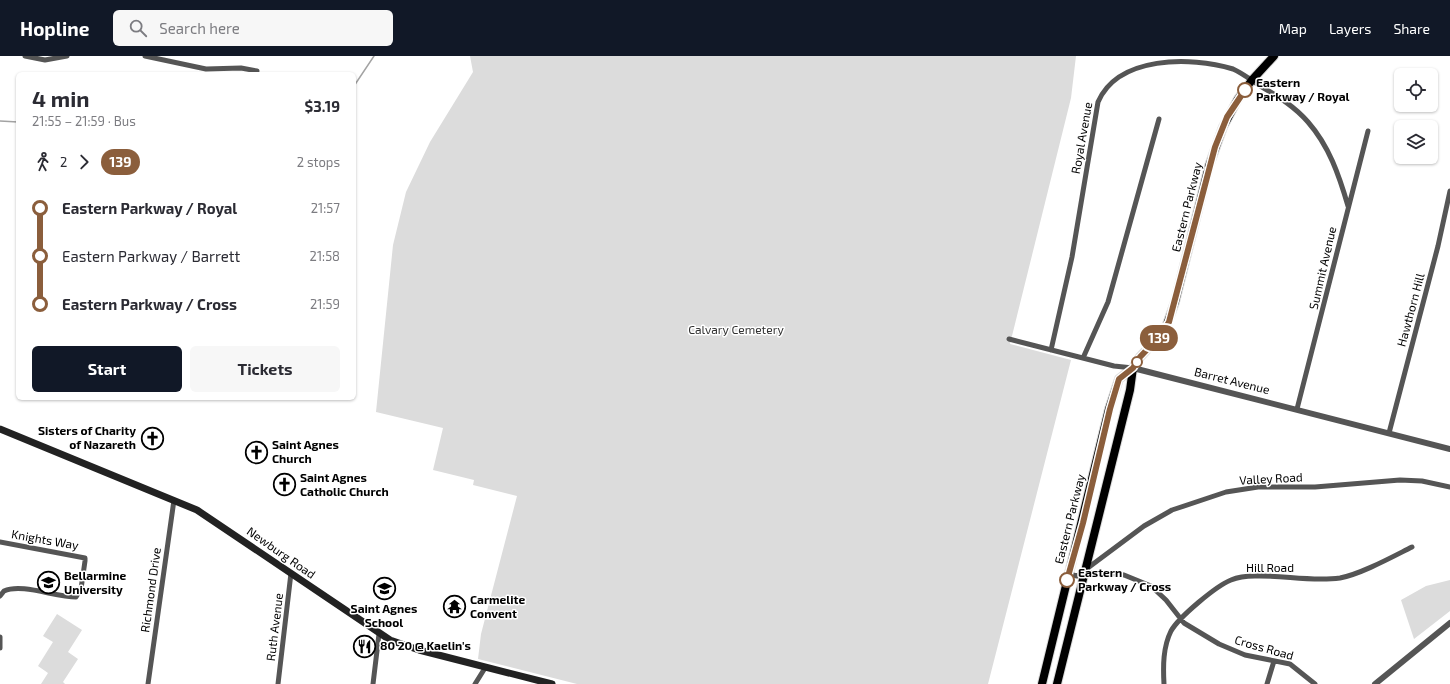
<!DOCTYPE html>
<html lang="en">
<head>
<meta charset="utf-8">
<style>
  :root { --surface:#fff; --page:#f7f7f7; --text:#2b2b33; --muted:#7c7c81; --accent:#111827 }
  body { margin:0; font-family:"Exo 2",sans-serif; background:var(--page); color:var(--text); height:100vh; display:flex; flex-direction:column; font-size:15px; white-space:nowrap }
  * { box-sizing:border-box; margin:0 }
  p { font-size:13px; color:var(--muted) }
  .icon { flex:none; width:22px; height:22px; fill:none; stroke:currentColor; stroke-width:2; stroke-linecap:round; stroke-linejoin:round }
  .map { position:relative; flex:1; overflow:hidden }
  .sheet { position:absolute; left:16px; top:16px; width:340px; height:328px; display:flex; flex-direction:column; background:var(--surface); border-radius:6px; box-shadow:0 1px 3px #0004 }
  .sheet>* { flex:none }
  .badge { padding:0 8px; border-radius:13px; font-size:14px; line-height:26px }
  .fabs { position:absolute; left:1394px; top:12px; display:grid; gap:8px }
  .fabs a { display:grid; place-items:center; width:44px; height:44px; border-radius:6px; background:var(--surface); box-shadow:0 1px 3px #0004; font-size:20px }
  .map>.badge { position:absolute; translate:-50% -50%; box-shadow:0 0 0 2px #fff }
  .legs { display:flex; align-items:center; gap:6px; height:44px; padding:0 16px; font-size:13px }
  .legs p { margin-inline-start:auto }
  .head { display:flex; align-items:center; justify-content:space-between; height:68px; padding:0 16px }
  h1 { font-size:22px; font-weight:700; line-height:30px }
  .button { display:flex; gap:8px; margin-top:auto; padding:8px 16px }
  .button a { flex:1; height:46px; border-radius:6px; background:var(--accent); color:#fff; font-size:16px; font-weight:700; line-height:46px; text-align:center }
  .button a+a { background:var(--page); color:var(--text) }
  ul { padding:0 16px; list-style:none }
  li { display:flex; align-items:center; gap:14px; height:48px; font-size:15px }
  li i { display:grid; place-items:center; width:6px; height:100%; margin:0 5px; background:currentColor }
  li i::after { content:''; width:10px; height:10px; margin:-5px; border:3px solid; border-radius:50%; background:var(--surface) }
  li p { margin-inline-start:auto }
  li:first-child i { background:linear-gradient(#0000 50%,currentColor 0) }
  li:last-child i { background:linear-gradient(currentColor 50%,#0000 0) }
  header { display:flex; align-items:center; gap:24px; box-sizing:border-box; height:56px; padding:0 20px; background:var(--accent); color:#fff }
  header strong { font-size:19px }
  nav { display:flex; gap:22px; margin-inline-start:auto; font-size:14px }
  .search { width:280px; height:36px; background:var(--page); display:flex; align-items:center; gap:10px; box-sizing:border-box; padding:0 14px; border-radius:6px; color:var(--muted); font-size:15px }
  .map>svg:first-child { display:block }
</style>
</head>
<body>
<header>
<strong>Hopline</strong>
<div class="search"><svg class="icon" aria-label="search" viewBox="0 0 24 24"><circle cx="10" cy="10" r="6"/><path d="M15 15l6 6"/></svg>Search here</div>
<nav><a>Map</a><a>Layers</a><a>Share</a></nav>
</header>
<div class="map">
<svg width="1450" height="628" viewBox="0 0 1450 628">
  <rect width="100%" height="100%" fill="#fff"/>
  <path fill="#dcdcdc" d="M470 0H1076L1071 42 1010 288 1071 304 988 628H577L478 603 481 578 517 440 473 429 474 424 433 414 443 372 376 356 393 189 406 136 430 86 473 16Z
    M1450 524V555L1414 583 1401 544 1426 530Z
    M57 558 82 574 68 596 78 603 63 626 65 628H41L48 617 38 610 53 586 43 580Z"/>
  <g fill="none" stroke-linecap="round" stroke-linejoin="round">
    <path stroke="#a3a3a3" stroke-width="1.5" d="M354 30 374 0
      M0 65 18 66"/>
    <defs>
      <path id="primary" d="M1042 628 1109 353 1119 323 1133 312 1140 301 1165 274 1175 246 1209 110 1223 71 1238 43 1252 24 1274 0
        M1057 628 1130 334 1133 312"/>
    </defs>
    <use href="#primary" stroke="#dbdbdb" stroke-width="10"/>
    <path stroke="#555" stroke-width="5" d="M25 0 45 4 67 0
      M145 0 206 13 241 12 257 15
      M1009 283 1114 310 1133 312
      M1051 294 1072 201 1098 46C1118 0 1190 0 1233 13 1244 18 1252 25 1262 31 1279 41 1295 51 1308 66 1329 90 1339 119 1348 150
      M1083 302 1108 246 1159 63
      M1297 353 1368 75
      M1389 377 1438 190 1450 135
      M0 486 85 502V505L81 533 76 541C55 541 22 527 4 535L0 540
      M1085 515 1124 519 1151 530 1166 544 1184 567 1219 588 1245 599 1290 608 1315 628
      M1069 518 1077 520 1144 470 1172 454 1226 436 1258 431H1315L1400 424 1422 425 1450 431
      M0 581V592
      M148 628 174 444
      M278 628 291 517
      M373 628 379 578
      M475 628 485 612
      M1164 628C1163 610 1163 591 1171 575 1179 561 1216 530 1231 524 1238 521 1247 520 1255 520 1283 519 1311 526 1340 522 1361 518 1392 501 1412 491
      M1267 628 1274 605"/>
    <path stroke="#555" stroke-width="6" d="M1133 312 1450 393
      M1375 628 1450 567"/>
    <path stroke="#222" stroke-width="7" d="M0 373 197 454 390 584 419 594 552 628"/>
    <use href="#primary" stroke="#000" stroke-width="8"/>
  </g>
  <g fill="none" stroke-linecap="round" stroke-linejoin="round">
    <defs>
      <path id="line-1" d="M1067 524 1083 467 1110 353 1119 323 1133 312 1140 301 1160 280 1169 266 1215 91 1227 61 1245 34"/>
    </defs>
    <use href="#line-1" stroke="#fff" stroke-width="9"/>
    <use href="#line-1" stroke="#8b5e3c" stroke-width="6"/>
  </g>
  <defs>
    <symbol id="church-ring" viewBox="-11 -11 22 22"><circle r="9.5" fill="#fff" stroke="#000" stroke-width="1.5"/><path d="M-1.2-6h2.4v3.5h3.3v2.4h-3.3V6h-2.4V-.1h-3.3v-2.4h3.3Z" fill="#000"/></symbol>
    <symbol id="university-ring" viewBox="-11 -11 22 22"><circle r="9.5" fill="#fff" stroke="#000" stroke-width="1.5"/><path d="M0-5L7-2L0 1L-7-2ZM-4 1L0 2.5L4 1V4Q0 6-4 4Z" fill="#000"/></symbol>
    <symbol id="school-ring" viewBox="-11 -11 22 22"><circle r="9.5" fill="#fff" stroke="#000" stroke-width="1.5"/><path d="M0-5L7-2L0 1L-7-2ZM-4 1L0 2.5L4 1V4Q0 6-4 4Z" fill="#000"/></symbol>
    <symbol id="temple-ring" viewBox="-11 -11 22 22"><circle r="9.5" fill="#fff" stroke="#000" stroke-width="1.5"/><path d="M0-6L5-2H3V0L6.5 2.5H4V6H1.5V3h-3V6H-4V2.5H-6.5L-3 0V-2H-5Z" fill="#000"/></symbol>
    <symbol id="restaurant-ring" viewBox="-11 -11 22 22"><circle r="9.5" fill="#fff" stroke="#000" stroke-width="1.5"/><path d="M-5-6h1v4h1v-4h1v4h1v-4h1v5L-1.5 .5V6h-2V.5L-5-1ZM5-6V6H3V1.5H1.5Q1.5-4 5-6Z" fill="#000"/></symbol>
  </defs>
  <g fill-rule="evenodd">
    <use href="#church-ring" x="140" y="370" width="25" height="25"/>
    <use href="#church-ring" x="244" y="384" width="25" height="25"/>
    <use href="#church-ring" x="272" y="416" width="25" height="25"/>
    <use href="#university-ring" x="36" y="514" width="25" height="25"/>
    <use href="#school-ring" x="372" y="520" width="25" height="25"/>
    <use href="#temple-ring" x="442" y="538" width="25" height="25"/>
    <use href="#restaurant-ring" x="352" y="578" width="25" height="25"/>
  </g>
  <g fill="#fff" stroke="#8b5e3c" stroke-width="2">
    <circle cx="1245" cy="34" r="7"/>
    <circle cx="1137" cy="306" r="5"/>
    <circle cx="1067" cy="524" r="7"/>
  </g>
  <g text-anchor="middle" stroke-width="3" stroke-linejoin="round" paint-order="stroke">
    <g font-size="12" font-weight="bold" fill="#000" stroke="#fff" text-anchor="start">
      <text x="1256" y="31">Eastern<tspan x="1256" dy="14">Parkway / Royal</tspan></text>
      <text x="1078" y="521">Eastern<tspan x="1078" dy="14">Parkway / Cross</tspan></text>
    </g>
    <g font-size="12" fill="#000" stroke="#fff">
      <text transform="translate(1082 82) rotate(-80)" y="4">Royal Avenue</text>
      <text transform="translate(1187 151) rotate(-76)" y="4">Eastern Parkway</text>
      <text transform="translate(1323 212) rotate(-77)" y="4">Summit Avenue</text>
      <text transform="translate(1411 254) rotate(-75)" y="4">Hawthorn Hill</text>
      <text transform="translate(1232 325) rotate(14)" y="4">Barret Avenue</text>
      <text transform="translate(1271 423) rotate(-3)" y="4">Valley Road</text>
      <text transform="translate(1070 463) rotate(-76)" y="4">Eastern Parkway</text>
      <text transform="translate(45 484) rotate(10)" y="4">Knights Way</text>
      <text transform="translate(281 497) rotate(35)" y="4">Newburg Road</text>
      <text x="1270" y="516">Hill Road</text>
      <text transform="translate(151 534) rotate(-82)" y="4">Richmond Drive</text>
      <text transform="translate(275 571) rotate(-83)" y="4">Ruth Avenue</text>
      <text transform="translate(1264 592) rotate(16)" y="4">Cross Road</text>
    </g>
    <g font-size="12" fill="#333" stroke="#fff">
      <text x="736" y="278">Calvary Cemetery</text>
    </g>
    <g font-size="12" font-weight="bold" fill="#000" stroke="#fff" text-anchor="start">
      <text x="136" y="379" text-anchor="end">Sisters of Charity<tspan x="136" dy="14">of Nazareth</tspan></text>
      <text x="272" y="393">Saint Agnes<tspan x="272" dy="14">Church</tspan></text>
      <text x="300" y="426">Saint Agnes<tspan x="300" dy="14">Catholic Church</tspan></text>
      <text x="64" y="524">Bellarmine<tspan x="64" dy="14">University</tspan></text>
      <text x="470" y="548">Carmelite<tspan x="470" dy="14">Convent</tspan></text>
      <text x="384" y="557" text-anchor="middle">Saint Agnes<tspan x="384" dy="14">School</tspan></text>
      <text x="380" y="594">80 20 @ Kaelin's</text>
    </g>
  </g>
</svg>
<div class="fabs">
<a><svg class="icon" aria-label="locate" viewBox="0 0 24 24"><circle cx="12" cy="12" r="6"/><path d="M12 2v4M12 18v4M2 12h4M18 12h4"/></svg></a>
<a><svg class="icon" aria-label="layers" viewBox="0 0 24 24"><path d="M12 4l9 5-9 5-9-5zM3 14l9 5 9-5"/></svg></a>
</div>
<b class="badge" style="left:1159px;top:282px;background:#8b5e3c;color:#fff">139</b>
<section class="sheet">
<div class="head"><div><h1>4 min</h1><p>21:55 – 21:59 · Bus</p></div><b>$3.19</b></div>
<div class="legs"><svg class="icon" aria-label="walk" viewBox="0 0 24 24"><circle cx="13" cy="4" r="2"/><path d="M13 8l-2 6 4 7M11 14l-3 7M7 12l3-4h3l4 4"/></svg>2<svg class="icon" aria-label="forward" viewBox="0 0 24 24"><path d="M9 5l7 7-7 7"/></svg><b class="badge" style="background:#8b5e3c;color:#fff">139</b><p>2 stops</p></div>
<ul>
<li><i style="color:#8b5e3c"></i><b>Eastern Parkway / Royal</b><p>21:57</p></li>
<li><i style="color:#8b5e3c"></i><span>Eastern Parkway / Barrett</span><p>21:58</p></li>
<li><i style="color:#8b5e3c"></i><b>Eastern Parkway / Cross</b><p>21:59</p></li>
</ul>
<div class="button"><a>Start</a><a>Tickets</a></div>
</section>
</div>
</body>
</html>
